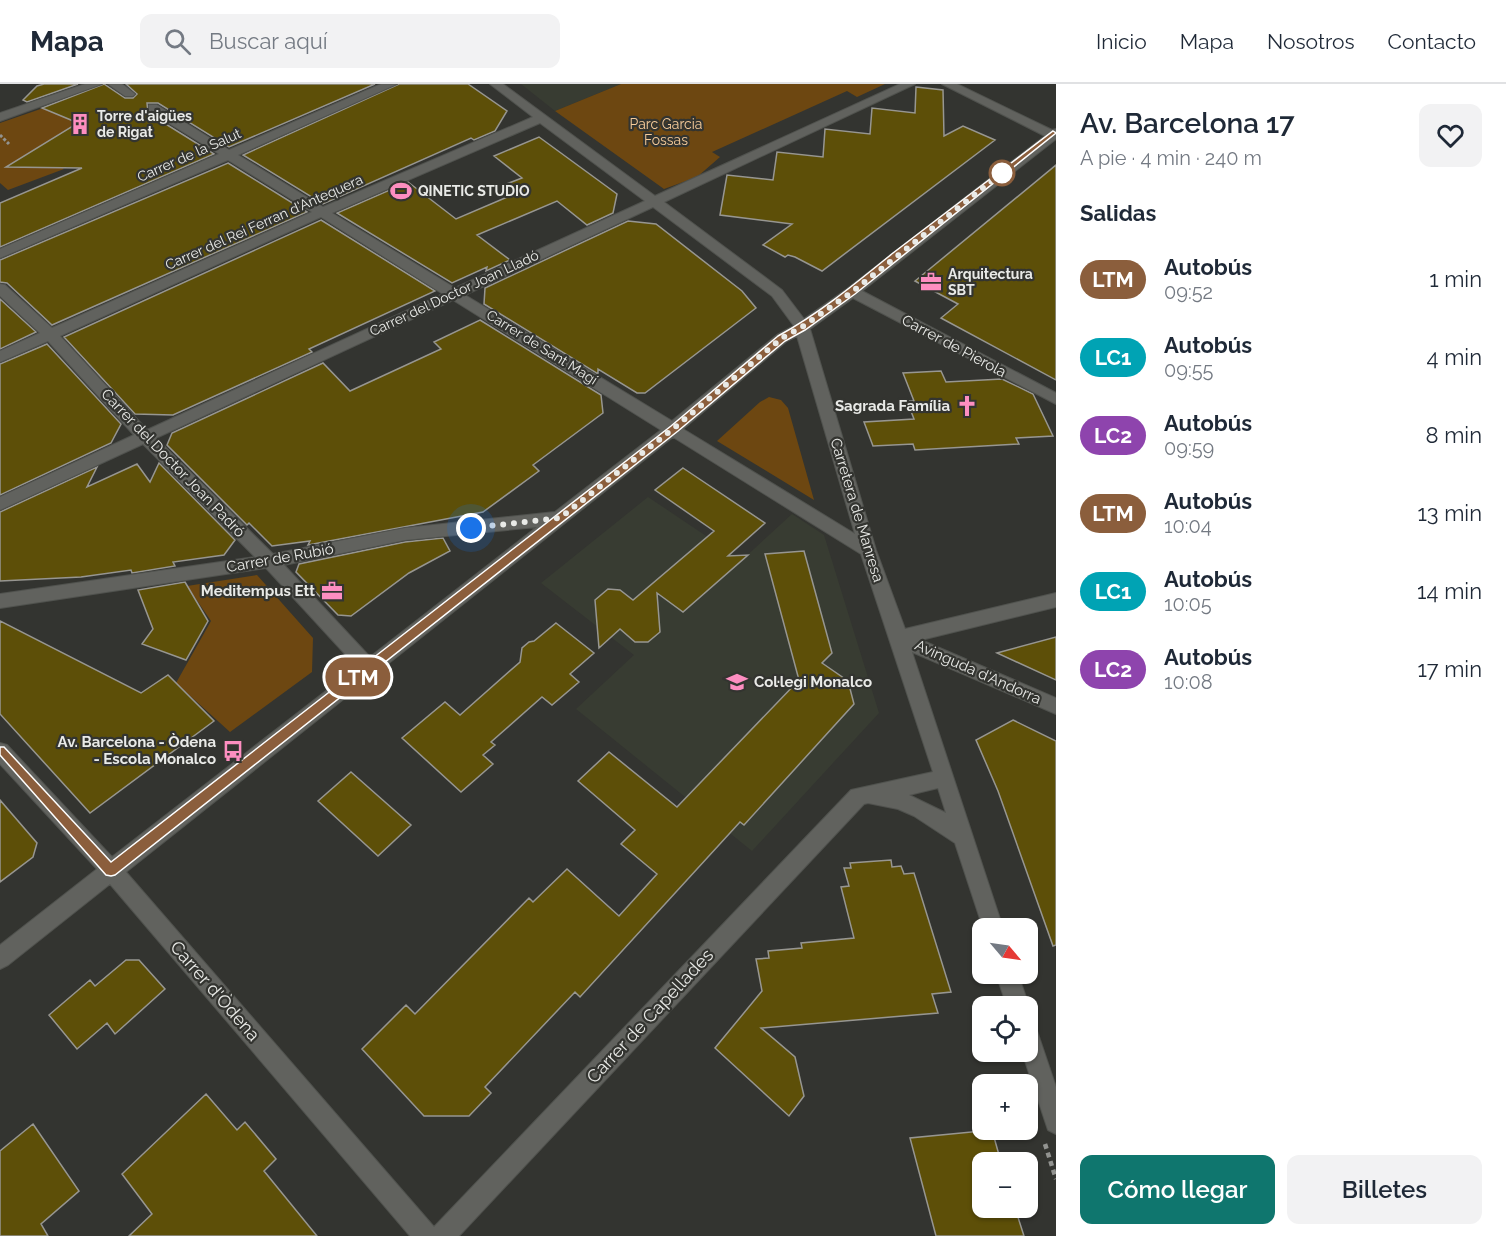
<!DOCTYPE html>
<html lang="es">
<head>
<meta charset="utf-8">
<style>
  :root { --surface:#fff; --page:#f2f2f3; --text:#1f2937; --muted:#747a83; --line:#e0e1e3; --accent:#0f766e }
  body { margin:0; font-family:Raleway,sans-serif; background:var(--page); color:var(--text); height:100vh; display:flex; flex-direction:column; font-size:22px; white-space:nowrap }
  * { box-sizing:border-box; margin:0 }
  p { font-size:20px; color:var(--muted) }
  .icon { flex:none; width:33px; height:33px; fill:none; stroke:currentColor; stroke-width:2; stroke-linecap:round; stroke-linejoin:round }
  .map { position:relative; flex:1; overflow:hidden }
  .details { display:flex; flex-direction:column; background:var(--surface); width:450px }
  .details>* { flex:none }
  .badge { padding:0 12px; border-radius:20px; font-size:21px; line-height:39px }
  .needle { width:39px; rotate:119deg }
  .fabs { position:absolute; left:972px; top:834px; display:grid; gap:12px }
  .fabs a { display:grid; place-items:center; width:66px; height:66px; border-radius:12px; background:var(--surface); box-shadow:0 2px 4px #0004; font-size:30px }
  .you { position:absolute; width:30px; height:30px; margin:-15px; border:4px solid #fff; border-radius:50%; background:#1a73e8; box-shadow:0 0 0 9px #1a73e833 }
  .map>.badge { position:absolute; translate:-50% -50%; box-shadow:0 0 0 3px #fff }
  h2 { padding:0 24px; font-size:22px; line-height:54px }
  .round { display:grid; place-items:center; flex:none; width:63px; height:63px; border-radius:12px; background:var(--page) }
  .overview { display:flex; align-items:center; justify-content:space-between; height:102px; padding:0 24px }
  h1 { font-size:28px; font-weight:600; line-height:45px }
  .button { display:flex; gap:12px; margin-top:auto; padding:12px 24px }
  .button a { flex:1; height:69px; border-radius:12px; background:var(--accent); color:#fff; font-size:24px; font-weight:600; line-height:69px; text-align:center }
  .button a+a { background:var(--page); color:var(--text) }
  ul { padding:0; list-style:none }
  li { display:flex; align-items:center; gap:18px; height:78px; padding:0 24px }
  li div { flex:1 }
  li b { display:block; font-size:22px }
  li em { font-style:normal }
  li .badge { min-width:66px; font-weight:700; text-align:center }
  header { display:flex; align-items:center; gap:36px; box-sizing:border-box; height:84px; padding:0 30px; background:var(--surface); border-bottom:2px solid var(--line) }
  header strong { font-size:28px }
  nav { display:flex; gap:33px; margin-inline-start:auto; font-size:21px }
  .search { width:420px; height:54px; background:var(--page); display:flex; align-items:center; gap:15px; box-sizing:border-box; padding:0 21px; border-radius:12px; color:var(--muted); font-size:22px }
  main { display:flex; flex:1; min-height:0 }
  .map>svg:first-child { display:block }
</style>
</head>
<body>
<header>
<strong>Mapa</strong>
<div class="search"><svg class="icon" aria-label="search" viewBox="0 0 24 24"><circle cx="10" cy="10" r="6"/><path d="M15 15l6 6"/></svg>Buscar aquí</div>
<nav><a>Inicio</a><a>Mapa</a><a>Nosotros</a><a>Contacto</a></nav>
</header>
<main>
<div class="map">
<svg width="1056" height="1152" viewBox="0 0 1056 1152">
  <rect width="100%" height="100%" fill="#333430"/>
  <path fill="#383c32" d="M521 0H621L555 27Z
    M648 413 742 476 792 430 824 451 879 629 752 767 576 625 634 571 541 499Z"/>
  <path fill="#6d4711" d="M621 0H885L857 13 847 7 712 68 720 73 697 93 664 105 555 27Z
    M87 9 102 18 55 76 64 85 8 106 0 99V39Z
    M769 313 781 316 788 324 814 416 717 357 760 318Z
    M257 491 313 554 312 588 230 648 176 599 211 537 187 502Z"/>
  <path fill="#5d4f08" stroke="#979691" stroke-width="1.5" d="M44 0H78L27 18 23 16 37 2Z
    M104 0 125 14H133L137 10 126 0H375L229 63 158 19H147L148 29 214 70 0 163V119L82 84 6 83 78 39 42 24Z
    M399 0H468L507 27 495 47 474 56 471 54 323 120 243 71Z
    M916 3 943 6 944 52 963 42 995 56 822 187 795 173 788 171 785 173 763 161 792 140 720 131 727 91 773 96 777 68 823 73 825 45 870 50 872 24 915 29Z
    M539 53 617 110 613 129 587 141 557 117 477 151 510 176 486 187 487 183 452 199 337 129 408 98 456 135 512 111 501 102 522 94 494 72Z
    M228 79 307 128 52 241 7 199 0 198V176Z
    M1056 81V296L941 234 958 220 915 197Z
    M321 136 435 207 309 265 312 268 173 331 135 330 64 253Z
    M628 137 656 140 742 207 756 224 645 309H637L598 285V290L484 220 485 204Z
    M0 215 36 248 0 265Z
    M480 236 601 311 603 329 533 381 539 387 483 428 308 461 310 457 272 462 249 439 247 441 167 361 172 349 323 279 350 307 441 265 434 258Z
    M47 260 121 340 111 359 0 411V280Z
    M941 287 946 298 1002 295 1033 310 1053 352 1016 354 1019 360 915 366 913 360 873 362 864 338 914 335 907 317H914L903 289Z
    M159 379 235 456 224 471 173 478 175 482 132 489 131 486 81 493 0 497V428L97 383 87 403 137 380 150 398Z
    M683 384 765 439 728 472 748 471 683 528 657 509 660 548 648 558H635L620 545 599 564 595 516 608 505 620 506 633 516 714 447 655 406Z
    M443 454 450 467 409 489 351 532 338 531 296 488 299 480 405 458Z
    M804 467 832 569 822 579 848 597 854 620 744 741 740 738 580 913 575 908 485 1003 491 1009 469 1032H424L362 965 406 921 415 930 529 814 533 818 567 785 619 832 657 790 621 760 635 746 578 697 609 668 677 723 799 596 765 470Z
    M185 498 208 537 186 576 142 560 153 545 138 506Z
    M0 537 141 609 168 591 214 637 90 729 0 630Z
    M556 539 594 569 570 590 579 598 552 621 542 613 491 658 495 661 483 671 493 680 461 708 402 654 445 618 460 631 520 578 522 564 529 558 534 557Z
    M1056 553V596L997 569Z
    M1013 636 1056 657V861L1053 862 998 707 976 656Z
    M351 688 411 741 378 772 318 717Z
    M0 716 37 759 33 773 0 798Z
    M891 776 892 783 901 782 904 790 914 789 951 908 932 910 938 929 761 944 795 973 804 1012 789 1032 715 964 762 907 756 875 769 874 768 867 802 864 801 859 854 854 841 803 849 802 844 784H851L850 779Z
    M126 876H139L165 905 115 950 107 939 77 965 49 931 90 896 95 902Z
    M206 1010 237 1046 245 1038 276 1075 264 1087 317 1152H129L152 1130 122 1090Z
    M33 1040 79 1107 41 1140 48 1152H0V1067Z
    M992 1046 1001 1078H982V1124H1015L1024 1152H936L910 1054Z"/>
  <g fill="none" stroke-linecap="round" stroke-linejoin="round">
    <defs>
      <path id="minor" d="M85 0H102L0 37V29Z
        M108 0H122L135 10 133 12H125Z
        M381 0H397L238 71 323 123 533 33 490 0H503L655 112 900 0H915L664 118 782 206 804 235 847 205 1045 52 942 0H957L1052 46 1056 45V55L862 207 1056 309V320L853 214 810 245 876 466 905 545 1056 509V523L921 556 1056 614V630L912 568 1003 844H983L955 759 914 732 898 725 868 719 864 720 459 1152H410L110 800 8 881 0 885V861L97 785 0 680V659L7 661 112 773 357 583 266 484 0 524V510L255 473 143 360 0 426V413L134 351 48 257 0 278V267L40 249 0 212V200L5 201 52 244 312 128 228 76 0 174V165L219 70 149 27V21H157L229 66ZM540 39 645 117 455 204 332 129ZM653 123 772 212 794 242 777 251 672 337 465 211ZM321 133 443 210 147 346 60 252ZM453 216 661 346 555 428 405 444 273 470 156 354ZM797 252 855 450 683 345 787 257ZM673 353 861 470 933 688 851 706 434 1143 126 788ZM537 443 370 573 284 481 405 456ZM938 704 946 729 909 711Z
        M996 890H1018L1029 922 1028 925V922H1007Z
        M1028 941 1036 944 1056 1003V1050L1048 1046 1022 968H1028Z"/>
    </defs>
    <use href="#minor" stroke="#50524e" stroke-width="2"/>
    <path stroke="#929390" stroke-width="3" stroke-dasharray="3 2" stroke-linecap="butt" d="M0 51 9 60"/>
    <path stroke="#929390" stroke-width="4.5" stroke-dasharray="5 4" stroke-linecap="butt" d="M1045 1060 1056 1095"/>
    <use href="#minor" fill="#61625e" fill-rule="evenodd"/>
  </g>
  <path fill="#8b5e3c" stroke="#fff" stroke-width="1.5" d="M1053 47 1056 49 855 210 805 246 785 257 678 347 115 791 111 792 106 791 0 671V663H4L111 778 671 342 778 252C820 229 856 199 893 169 946 128 1000 88 1053 47Z"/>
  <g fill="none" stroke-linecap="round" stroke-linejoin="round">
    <path stroke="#e9eae7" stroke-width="6" stroke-dasharray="0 10.8" d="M471 444 560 434 674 344 782 254 802 243 852 208 1007 85 1002 89"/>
  </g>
  <defs>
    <symbol id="building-bare" viewBox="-9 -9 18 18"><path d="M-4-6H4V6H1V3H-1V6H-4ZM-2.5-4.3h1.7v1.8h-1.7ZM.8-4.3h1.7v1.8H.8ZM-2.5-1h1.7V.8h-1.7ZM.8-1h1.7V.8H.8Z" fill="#fd8ec0" stroke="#333430" stroke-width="2.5" paint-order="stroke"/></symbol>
    <symbol id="stadium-bare" viewBox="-9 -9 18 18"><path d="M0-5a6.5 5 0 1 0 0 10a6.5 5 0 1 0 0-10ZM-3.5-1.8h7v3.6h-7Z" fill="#fd8ec0" stroke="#333430" stroke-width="2.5" paint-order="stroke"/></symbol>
    <symbol id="office-bare" viewBox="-9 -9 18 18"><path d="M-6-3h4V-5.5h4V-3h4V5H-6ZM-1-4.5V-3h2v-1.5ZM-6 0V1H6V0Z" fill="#fd8ec0" stroke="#333430" stroke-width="2.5" paint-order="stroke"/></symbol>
    <symbol id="church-bare" viewBox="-9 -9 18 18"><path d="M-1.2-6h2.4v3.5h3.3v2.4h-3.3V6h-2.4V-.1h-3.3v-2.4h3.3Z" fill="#fd8ec0" stroke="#333430" stroke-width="2.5" paint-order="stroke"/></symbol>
    <symbol id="school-bare" viewBox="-9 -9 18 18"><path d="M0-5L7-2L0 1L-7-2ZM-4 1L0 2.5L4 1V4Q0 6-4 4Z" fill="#fd8ec0" stroke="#333430" stroke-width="2.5" paint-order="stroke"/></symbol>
    <symbol id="bus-bare" viewBox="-9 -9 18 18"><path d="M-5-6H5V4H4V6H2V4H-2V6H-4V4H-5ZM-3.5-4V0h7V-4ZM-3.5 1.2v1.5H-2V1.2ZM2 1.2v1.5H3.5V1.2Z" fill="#fd8ec0" stroke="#333430" stroke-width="2.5" paint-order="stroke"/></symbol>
  </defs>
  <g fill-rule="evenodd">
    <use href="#building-bare" x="65" y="25" width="30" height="30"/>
    <use href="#stadium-bare" x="386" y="92" width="30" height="30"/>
    <use href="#office-bare" x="916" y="183" width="30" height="30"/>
    <use href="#church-bare" x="952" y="307" width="30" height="30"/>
    <use href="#office-bare" x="317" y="492" width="30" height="30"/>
    <use href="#school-bare" x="722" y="583" width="30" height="30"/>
    <use href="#bus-bare" x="218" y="652" width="30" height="30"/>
  </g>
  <circle fill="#fff" stroke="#8b5e3c" stroke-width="3" cx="1002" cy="89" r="12"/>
  <g text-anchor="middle" stroke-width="4.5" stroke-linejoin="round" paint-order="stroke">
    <g font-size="14" font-weight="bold" fill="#e9eae7" stroke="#333430" text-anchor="start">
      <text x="97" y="37">Torre d'aigües<tspan x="97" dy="16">de Rigat</tspan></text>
      <text x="418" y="112">QINETIC STUDIO</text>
      <text x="948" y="195">Arquitectura<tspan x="948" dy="16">SBT</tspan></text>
    </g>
    <g font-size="14" fill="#f6cb99" stroke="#333430">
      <text x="666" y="45">Parc Garcia<tspan x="666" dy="16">Fossas</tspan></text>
    </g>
    <g font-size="14" fill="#e9eae7" stroke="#333430">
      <text transform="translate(189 71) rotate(-24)" y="5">Carrer de la Salut</text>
      <text transform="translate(264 138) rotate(-24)" y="5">Carrer del Rei Ferran d'Antequera</text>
      <text transform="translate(454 209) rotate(-25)" y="5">Carrer del Doctor Joan Lladó</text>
      <text transform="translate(542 263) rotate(32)" y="5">Carrer de Sant Magí</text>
    </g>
    <g font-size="15" fill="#e9eae7" stroke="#333430">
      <text transform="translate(954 262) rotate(28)" y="5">Carrer de Pierola</text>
      <text transform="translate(173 379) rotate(46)" y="5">Carrer del Doctor Joan Padró</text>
      <text transform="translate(857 426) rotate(73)" y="5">Carretera de Manresa</text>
      <text transform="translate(280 474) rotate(-10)" y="5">Carrer de Rubió</text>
      <text transform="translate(978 588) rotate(24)" y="5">Avinguda d'Andorra</text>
    </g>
    <g font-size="15" font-weight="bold" fill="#e9eae7" stroke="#333430" text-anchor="end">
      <text x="950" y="327">Sagrada Família</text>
      <text x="315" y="512">Meditempus Ett</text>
      <text x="754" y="603" text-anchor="start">Col·legi Monalco</text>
      <text x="216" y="663">Av. Barcelona - Òdena<tspan x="216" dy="17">- Escola Monalco</tspan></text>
    </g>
    <g font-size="18" fill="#e9eae7" stroke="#333430">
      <text transform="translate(215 907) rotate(49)" y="6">Carrer d'Òdena</text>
      <text transform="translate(650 932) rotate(-47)" y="6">Carrer de Capellades</text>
    </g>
  </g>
</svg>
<div class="fabs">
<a><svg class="needle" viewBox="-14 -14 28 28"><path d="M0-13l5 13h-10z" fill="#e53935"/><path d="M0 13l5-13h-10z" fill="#747a83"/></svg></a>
<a><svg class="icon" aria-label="locate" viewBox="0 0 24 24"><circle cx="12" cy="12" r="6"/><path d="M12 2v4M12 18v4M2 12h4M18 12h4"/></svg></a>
<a>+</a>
<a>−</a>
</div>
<div class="you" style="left:471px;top:444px"></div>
<b class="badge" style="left:358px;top:593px;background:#8b5e3c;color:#fff">LTM</b>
</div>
<section class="details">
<div class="overview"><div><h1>Av. Barcelona 17</h1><p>A pie · 4 min · 240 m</p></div><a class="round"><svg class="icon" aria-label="heart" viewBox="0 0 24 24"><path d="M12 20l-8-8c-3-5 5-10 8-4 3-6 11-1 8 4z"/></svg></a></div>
<h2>Salidas</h2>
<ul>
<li><span class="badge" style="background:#8b5e3c;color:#fff">LTM</span><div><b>Autobús</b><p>09:52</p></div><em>1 min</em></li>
<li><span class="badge" style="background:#00a3b4;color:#fff">LC1</span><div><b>Autobús</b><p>09:55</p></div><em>4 min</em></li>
<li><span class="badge" style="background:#8e44ad;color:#fff">LC2</span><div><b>Autobús</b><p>09:59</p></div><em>8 min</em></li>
<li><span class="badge" style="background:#8b5e3c;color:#fff">LTM</span><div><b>Autobús</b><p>10:04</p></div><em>13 min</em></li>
<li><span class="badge" style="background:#00a3b4;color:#fff">LC1</span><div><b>Autobús</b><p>10:05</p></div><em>14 min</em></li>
<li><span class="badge" style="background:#8e44ad;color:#fff">LC2</span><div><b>Autobús</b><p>10:08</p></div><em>17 min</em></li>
</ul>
<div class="button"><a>Cómo llegar</a><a>Billetes</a></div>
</section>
</main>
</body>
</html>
